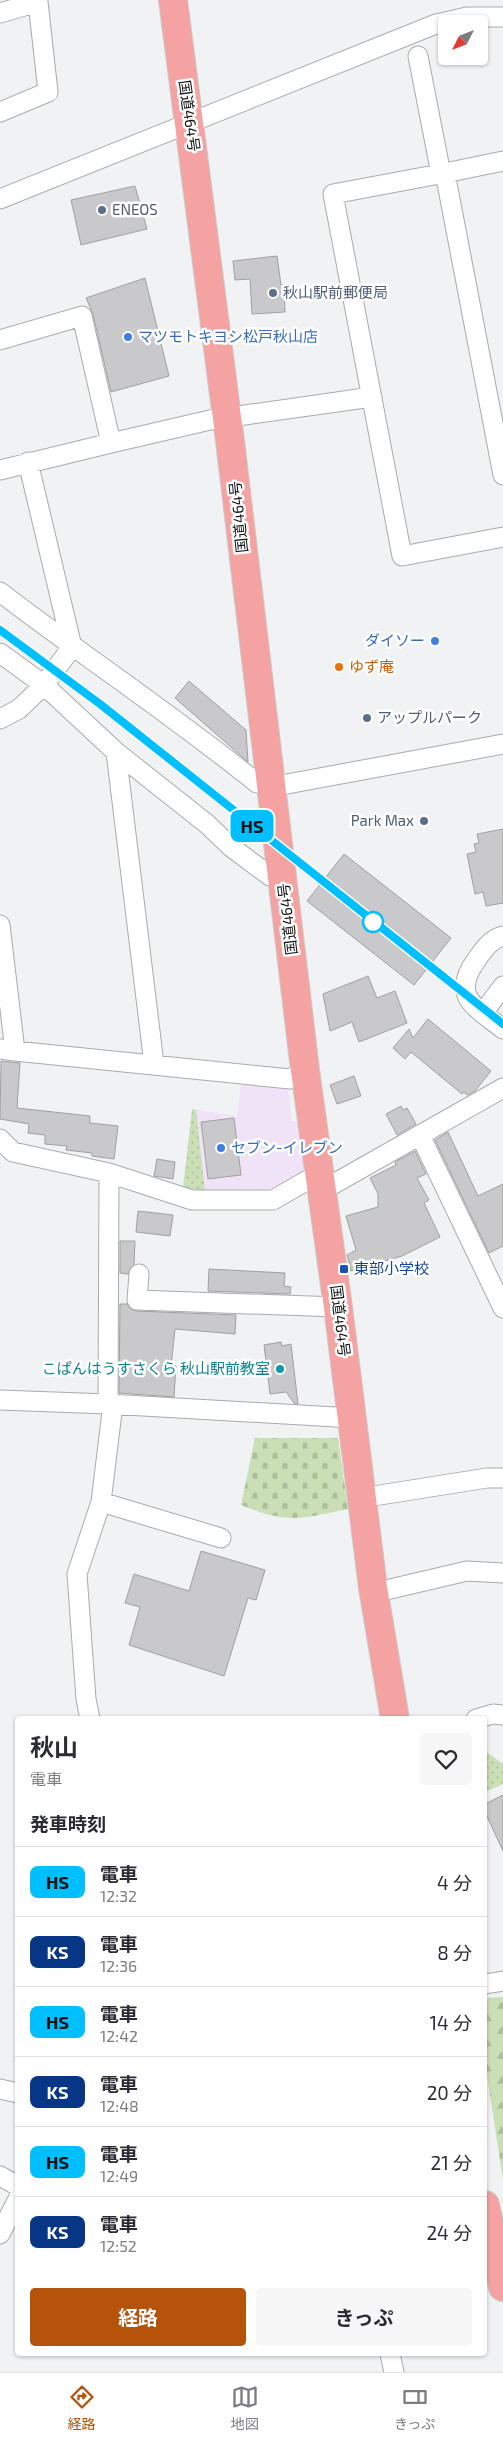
<!DOCTYPE html>
<html lang="ja">
<head>
<meta charset="utf-8">
<style>
  :root { --surface:#fff; --page:#f7f7f7; --text:#2b2b33; --muted:#7c7c81; --line:#e1e1e2; --accent:#b45309 }
  body { margin:0; font-family:"Exo 2","Noto Sans JP",sans-serif; background:var(--page); color:var(--text); height:100vh; display:flex; flex-direction:column; font-size:19px; white-space:nowrap }
  * { box-sizing:border-box; margin:0 }
  p { font-size:16px; color:var(--muted) }
  .icon { flex:none; width:28px; height:28px; fill:none; stroke:currentColor; stroke-width:2; stroke-linecap:round; stroke-linejoin:round }
  .map { position:relative; flex:1; overflow:hidden }
  .panel { position:absolute; left:15px; top:1716px; width:472px; height:640px; display:flex; flex-direction:column; background:var(--surface); border-radius:5px; box-shadow:0 1px 4px #0004 }
  .panel>* { flex:none }
  .badge { padding:0 10px; border-radius:8px; font-size:18px; line-height:32px }
  .needle { width:32px; rotate:228deg }
  .buttons { position:absolute; left:438px; top:15px; display:grid; gap:10px }
  .buttons a { display:grid; place-items:center; width:50px; height:50px; border-radius:5px; background:var(--surface); box-shadow:0 1px 4px #0004; font-size:25px }
  .map>.badge { position:absolute; translate:-50% -50%; box-shadow:0 0 0 2px #fff }
  h2 { padding:0 15px; font-size:19px; line-height:45px }
  .round { display:grid; place-items:center; flex:none; width:52px; height:52px; border-radius:5px; background:var(--page) }
  .summary { display:flex; align-items:center; justify-content:space-between; height:85px; padding:0 15px }
  h1 { font-size:24px; font-weight:700; line-height:38px }
  .primary-button { display:flex; gap:10px; margin-top:auto; padding:10px 15px }
  .primary-button a { flex:1; height:58px; border-radius:5px; background:var(--accent); color:#fff; font-size:20px; font-weight:700; line-height:58px; text-align:center }
  .primary-button a+a { background:var(--page); color:var(--text) }
  ul { padding:0; list-style:none }
  li { display:flex; align-items:center; gap:15px; height:70px; padding:0 15px; border-top:1px solid var(--line) }
  li div { flex:1 }
  li b { display:block; font-size:19px }
  li em { font-style:normal }
  li .badge { min-width:55px; font-weight:700; text-align:center }
  .tab-bar { display:flex; justify-content:space-around; align-items:center; height:70px; border-top:1px solid var(--line); background:var(--surface); font-size:14px; color:var(--muted) }
  .tab-bar a { display:grid; justify-items:center; gap:2px }
  .tab-bar .selected { color:var(--accent) }
  .map>svg:first-child { display:block }
</style>
</head>
<body>
<div class="map">
<svg width="503" height="2372" viewBox="0 0 503 2372">
  <defs>
    <pattern id="grass-dots" width="8" height="8" patternUnits="userSpaceOnUse" patternTransform="scale(1.25)"><rect width="8" height="8" fill="#cadfb6"/><path d="M2 2h.1M6 6h.1" fill="none" stroke="#acbe9c" stroke-width="1.8" stroke-linecap="round"/></pattern>
    <pattern id="forest-firs" width="22" height="20" patternUnits="userSpaceOnUse" patternTransform="scale(1.25)"><rect width="22" height="20" fill="#cadfb6"/><path d="M5 1l3.5 6h-7zM16 11l3.5 6h-7z" fill="#acbe9c"/></pattern>
    <pattern id="cemetery-stones" width="16" height="16" patternUnits="userSpaceOnUse" patternTransform="scale(1.25)"><rect width="16" height="16" fill="#cadfb6"/><path d="M2 7V4a2 2 0 0 1 4 0v3zM10 15v-3a2 2 0 0 1 4 0v3z" fill="#acbe9c"/></pattern>
  </defs>
  <rect width="100%" height="100%" fill="#f1f2f3"/>
  <path fill="#f0e3f7" d="M242 1077 280 1082 288 1090 292 1121H300L307 1168 290 1183 267 1189 205 1191 192 1109 237 1116Z"/>
  <path fill="url(#grass-dots)" d="M192 1109 196 1110 205 1191 183 1188Z
    M485 1751 503 1764V1784L485 1792Z"/>
  <path fill="url(#forest-firs)" d="M503 1997V2180L485 2063V1998Z"/>
  <path fill="url(#cemetery-stones)" d="M255 1438H338L348 1509C300 1519 288 1524 241 1505Z"/>
  <path fill="#c9c8ca" stroke="#a1a0a1" d="M135 186 147 229 81 245 71 200Z
    M277 256 281 285H284L285 312 252 314 250 279 235 280 233 261Z
    M145 278 169 376 111 392 93 314 86 298Z
    M189 681 246 730 248 762 175 698Z
    M503 829V903L486 906 483 892 475 894 467 854 476 852 474 844 479 843 477 834Z
    M344 854 451 938 414 985 307 901Z
    M368 976 377 998 395 991 407 1023 359 1042 352 1022 330 1031 323 994Z
    M428 1019 491 1071 475 1091 467 1095 464 1092 462 1094 411 1052 405 1059 393 1048 409 1029 413 1038Z
    M1 1061 20 1063 17 1108 90 1116V1123L118 1126 114 1159 92 1156V1153L66 1150 67 1146 45 1144V1135L28 1133 29 1124 0 1119Z
    M354 1076 361 1096 337 1104 330 1085Z
    M401 1106 403 1110 407 1108 416 1124 397 1135 386 1114Z
    M234 1118 241 1175 208 1179 201 1122Z
    M448 1132 478 1196 503 1184V1246L489 1253 435 1140Z
    M415 1151 426 1174 417 1178 429 1200 424 1203 440 1237 402 1256 351 1271 347 1255 356 1250 346 1216 378 1207V1194L370 1178 396 1165 395 1162Z
    M157 1159 175 1162 173 1179 154 1176Z
    M138 1211 173 1215 170 1236 136 1232Z
    M120 1241H135L134 1264 128 1274 120 1273Z
    M209 1269 285 1273 284 1286 291 1287 290 1294 208 1291Z
    M120 1304H127L131 1309 137 1311 236 1315 235 1334 175 1329 171 1366H176L174 1397 119 1393Z
    M281 1342 282 1346 291 1344 298 1404 294 1403 286 1392 270 1394 264 1345Z
    M201 1551 265 1570 256 1600 248 1598 224 1676 129 1645 140 1607 125 1603 134 1574 189 1591Z
    M503 1795V1851L485 1812V1804Z"/>
  <g fill="none" stroke-linecap="round" stroke-linejoin="round">
    <defs>
      <path id="minor" d="M0 13 38 2 48 92 0 112
        M418 56 441 174
        M445 173 503 161
        M0 199 436 24 467 17H503
        M0 340 82 316 111 443 0 470
        M111 443 210 420 372 397
        M28 462 72 647 44 685 116 752 154 1064
        M503 475 445 173 333 194 402 556 503 537
        M0 592C85 657 174 716 257 783
        M0 653 44 685 19 709 0 719
        M116 752 207 824 231 847 270 876
        M271 787 503 744
        M0 925 15 1051 0 1049
        M503 936C491 939 484 949 477 959 450 996 474 1006 503 1029
        M483 1013 503 986
        M15 1051 290 1079 305 1070
        M420 1135 503 1308
        M0 1139 13 1152 109 1173 192 1200H273L320 1173
        M323 1190 503 1088
        M139 1274 137 1300 338 1307
        M0 1400 108 1404 353 1418
        M108 1404 109 1173
        M361 1498 487 1478H503
        M101 1502 221 1538
        M373 1588 386 1590 467 1571 503 1573
        M90 1719 86 1699 77 1574 101 1502 113 1404
        M476 1719 493 1714 503 1715
        M485 1984 503 1981
        M0 2089 18 2093
        M0 2176 18 2186
        M0 2234 18 2199
        M390 2354 394 2372"/>
      <path id="highway" d="M173 0 230 441 305 1070 338 1307 373 1588 395 1719
        M485 2205 503 2287"/>
    </defs>
    <use href="#minor" stroke="#a9abab" stroke-width="21"/>
    <use href="#highway" stroke="#cbcbcb" stroke-width="30"/>
    <path stroke="#808182" stroke-width="3" stroke-dasharray="1 4" stroke-linecap="butt" d="M432 962 440 969"/>
    <use href="#minor" stroke="#fff" stroke-width="19"/>
    <use href="#highway" stroke="#f5a2a2" stroke-width="28"/>
  </g>
  <g fill="none" stroke-linecap="round" stroke-linejoin="round">
    <defs>
      <path id="line" d="M0 630 100 704 503 1024"/>
    </defs>
    <use href="#line" stroke="#fff" stroke-width="11"/>
    <use href="#line" stroke="#00bfff" stroke-width="8"/>
  </g>
  <g fill="#5c6f8a" stroke="#fff" stroke-width="2">
    <circle cx="102" cy="210" r="5"/>
    <circle cx="273" cy="293" r="5"/>
    <circle cx="367" cy="718" r="5"/>
    <circle cx="424" cy="821" r="5"/>
  </g>
  <g fill="#3f7fe0" stroke="#fff" stroke-width="2">
    <circle cx="128" cy="337" r="5"/>
    <circle cx="435" cy="641" r="5"/>
    <circle cx="221" cy="1148" r="5"/>
  </g>
  <circle fill="#e8710a" stroke="#fff" stroke-width="2" cx="339" cy="667" r="5"/>
  <circle fill="#fff" stroke="#00bfff" stroke-width="2.5" cx="373" cy="922" r="10"/>
  <rect fill="#1a4fb4" stroke="#fff" stroke-width="2" x="339" y="1264" width="10" height="10" rx="2.5"/>
  <circle fill="#0f9aa8" stroke="#fff" stroke-width="2" cx="280" cy="1369" r="5"/>
  <g text-anchor="middle" stroke-width="5" stroke-linejoin="round" paint-order="stroke">
    <g font-size="15" fill="#121313" stroke="#fff">
      <text transform="translate(189 116) rotate(82)" y="5">国道464号</text>
      <text transform="translate(239 517) rotate(-96)" y="5">国道464号</text>
      <text transform="translate(288 919) rotate(-97)" y="5">国道464号</text>
      <text transform="translate(340 1321) rotate(83)" y="5">国道464号</text>
    </g>
    <g font-size="15" fill="#4e5e75" stroke="#fff" text-anchor="start">
      <text x="112" y="215">ENEOS</text>
      <text x="283" y="298">秋山駅前郵便局</text>
      <text x="377" y="723">アップルパーク</text>
      <text x="414" y="826" text-anchor="end">Park Max</text>
    </g>
    <g font-size="15" fill="#366cbe" stroke="#fff" text-anchor="start">
      <text x="138" y="342">マツモトキヨシ松戸秋山店</text>
      <text x="425" y="646" text-anchor="end">ダイソー</text>
      <text x="231" y="1153">セブン-イレブン</text>
    </g>
    <g font-size="15" fill="#c56008" stroke="#fff" text-anchor="start">
      <text x="349" y="672">ゆず庵</text>
    </g>
    <g font-size="15" fill="#164399" stroke="#fff" text-anchor="start">
      <text x="354" y="1274">東部小学校</text>
    </g>
    <g font-size="15" fill="#0d838f" stroke="#fff" text-anchor="end">
      <text x="270" y="1374">こぱんはうすさくら 秋山駅前教室</text>
    </g>
  </g>
</svg>
<div class="buttons">
<a><svg class="needle" viewBox="-14 -14 28 28"><path d="M0-13l5 13h-10z" fill="#e53935"/><path d="M0 13l5-13h-10z" fill="#7c7c81"/></svg></a>
</div>
<b class="badge" style="left:252px;top:826px;background:#00bfff;color:#111">HS</b>
<section class="panel">
<div class="summary"><div><h1>秋山</h1><p>電車</p></div><a class="round"><svg class="icon" aria-label="heart" viewBox="0 0 24 24"><path d="M12 20l-8-8c-3-5 5-10 8-4 3-6 11-1 8 4z"/></svg></a></div>
<h2>発車時刻</h2>
<ul>
<li><span class="badge" style="background:#00bfff;color:#111">HS</span><div><b>電車</b><p>12:32</p></div><em>4 分</em></li>
<li><span class="badge" style="background:#073686;color:#fff">KS</span><div><b>電車</b><p>12:36</p></div><em>8 分</em></li>
<li><span class="badge" style="background:#00bfff;color:#111">HS</span><div><b>電車</b><p>12:42</p></div><em>14 分</em></li>
<li><span class="badge" style="background:#073686;color:#fff">KS</span><div><b>電車</b><p>12:48</p></div><em>20 分</em></li>
<li><span class="badge" style="background:#00bfff;color:#111">HS</span><div><b>電車</b><p>12:49</p></div><em>21 分</em></li>
<li><span class="badge" style="background:#073686;color:#fff">KS</span><div><b>電車</b><p>12:52</p></div><em>24 分</em></li>
</ul>
<div class="primary-button"><a>経路</a><a>きっぷ</a></div>
</section>
</div>
<nav class="tab-bar">
<a class="selected"><svg class="icon" aria-label="directions" viewBox="0 0 24 24"><path d="M12 3l9 9-9 9-9-9zM9 14v-3h6M13 9l2 2-2 2"/></svg>経路</a>
<a><svg class="icon" aria-label="map" viewBox="0 0 24 24"><path d="M3 6l6-2 6 2 6-2v14l-6 2-6-2-6 2zM9 4v14M15 6v14"/></svg>地図</a>
<a><svg class="icon" aria-label="tickets" viewBox="0 0 24 24"><path d="M3 7h18v10H3zM15 7v10"/></svg>きっぷ</a>
</nav>
</body>
</html>
